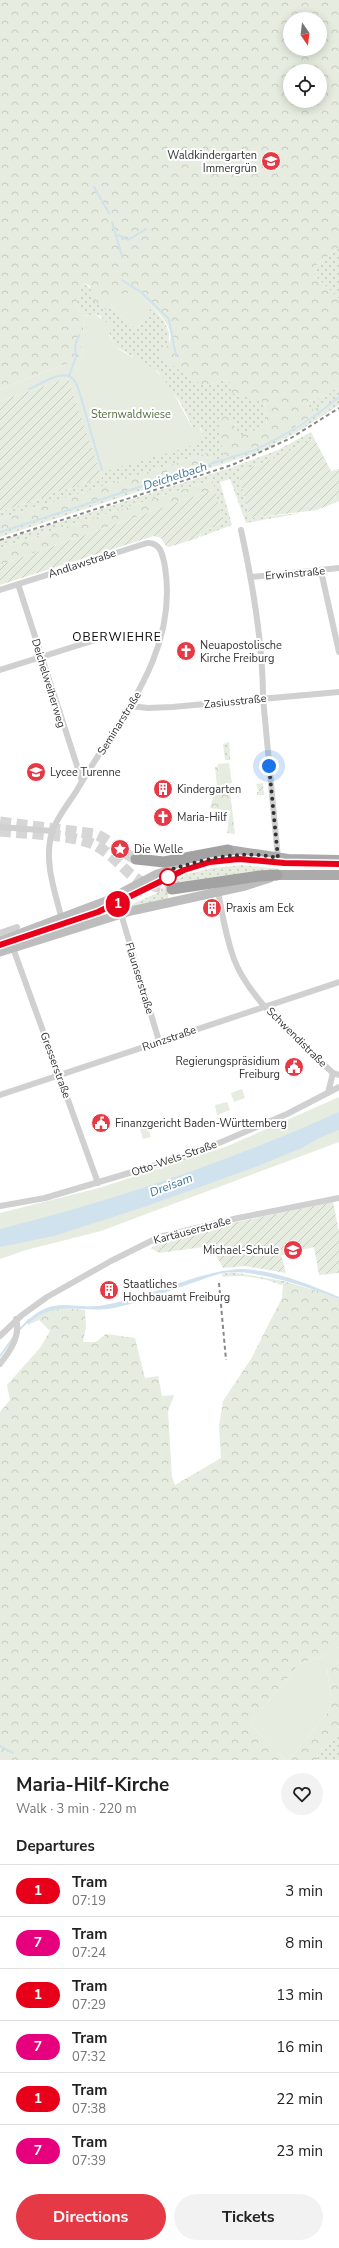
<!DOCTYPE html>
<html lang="en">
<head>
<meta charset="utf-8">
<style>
  :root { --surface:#fff; --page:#f2f2f2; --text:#222; --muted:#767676; --line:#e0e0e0; --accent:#e63946 }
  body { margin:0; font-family:"Nunito Sans",sans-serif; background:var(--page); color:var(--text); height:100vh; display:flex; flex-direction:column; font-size:15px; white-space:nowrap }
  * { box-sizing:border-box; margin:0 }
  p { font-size:13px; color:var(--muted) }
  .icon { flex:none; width:22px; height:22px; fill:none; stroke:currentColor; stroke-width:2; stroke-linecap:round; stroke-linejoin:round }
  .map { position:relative; height:1760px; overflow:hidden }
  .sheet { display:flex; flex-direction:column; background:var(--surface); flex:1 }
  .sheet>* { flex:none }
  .badge { padding:0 8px; border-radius:13px; font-size:14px; line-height:26px }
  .needle { width:26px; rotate:166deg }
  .fabs { position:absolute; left:283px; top:12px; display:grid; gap:8px }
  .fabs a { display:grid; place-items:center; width:44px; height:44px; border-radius:50%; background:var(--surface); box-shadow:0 2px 10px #0003; font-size:20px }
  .you { position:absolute; width:20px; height:20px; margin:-10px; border:3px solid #fff; border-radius:50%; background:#1a73e8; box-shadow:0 0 0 6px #1a73e833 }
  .map>.badge { position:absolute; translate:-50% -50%; box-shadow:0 0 0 2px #fff }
  h2 { padding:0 16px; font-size:15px; line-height:36px }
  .round { display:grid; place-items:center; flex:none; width:42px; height:42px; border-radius:21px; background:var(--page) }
  .headline { display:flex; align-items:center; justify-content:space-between; height:68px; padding:0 16px }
  h1 { font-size:19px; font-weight:700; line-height:30px }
  .button { display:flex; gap:8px; margin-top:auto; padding:8px 16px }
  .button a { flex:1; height:46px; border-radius:24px; background:var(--accent); color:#fff; font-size:16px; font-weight:700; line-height:46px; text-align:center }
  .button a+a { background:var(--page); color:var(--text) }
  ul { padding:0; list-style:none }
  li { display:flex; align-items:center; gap:12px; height:52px; padding:0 16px; border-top:1px solid var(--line) }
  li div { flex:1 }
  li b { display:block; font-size:15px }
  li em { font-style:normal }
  li .badge { min-width:44px; font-weight:700; text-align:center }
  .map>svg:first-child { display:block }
</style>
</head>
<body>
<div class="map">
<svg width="339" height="1760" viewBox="0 0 339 1760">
  <defs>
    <pattern id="grass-dots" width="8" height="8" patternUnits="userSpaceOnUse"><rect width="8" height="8" fill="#e6ecdf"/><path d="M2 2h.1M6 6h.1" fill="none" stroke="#c6cbc0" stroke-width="1.8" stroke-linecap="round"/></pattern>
    <pattern id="forest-crowns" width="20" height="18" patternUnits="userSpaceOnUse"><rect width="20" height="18" fill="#e6ecdf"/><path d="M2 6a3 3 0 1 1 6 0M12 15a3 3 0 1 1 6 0" fill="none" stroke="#c6cbc0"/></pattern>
    <pattern id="garden-furrows" width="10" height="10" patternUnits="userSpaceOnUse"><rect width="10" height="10" fill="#e6ecdf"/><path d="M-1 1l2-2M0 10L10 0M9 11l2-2" fill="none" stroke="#c6cbc0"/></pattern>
  </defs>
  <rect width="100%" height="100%" fill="#fff"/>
  <path fill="url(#grass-dots)" d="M339 248V299L314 275 317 264Z
    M83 283 110 302 113 308 137 329 152 306 164 321 169 332V343L205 386 225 380 230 382 231 386 264 402 267 425 238 438 235 423 225 460C262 449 301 429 331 404L310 410 307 402 328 395 339 386V405L296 433 259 452 0 537V531L213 463 210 452 0 519V512L52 495V493L82 485 83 483 102 478 100 473 203 437 201 428H193L180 402 158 372 115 346 101 316 95 314 84 316 76 305Z
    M311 432 314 438 280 456 238 472 250 518 302 513 246 523 230 479 220 482 232 525 200 537 201 533 223 522 212 480 0 548V541L233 467 278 450Z
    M229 742 230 760H225L223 744Z
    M242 865 282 869 246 873 169 886 168 899 124 911 120 910 161 891 160 889 187 874 212 868Z
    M232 1272 283 1281 282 1285C263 1278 243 1274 223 1277L222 1274Z
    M339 1736V1760H317L318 1751Z"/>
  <path fill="url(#forest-crowns)" fill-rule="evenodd" d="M0 0H339V248L317 264 314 275 339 299V386L328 395 307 402 310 410 331 404 273 441 225 460 218 428 223 417 228 415 232 417 239 437 267 425 264 402 231 393 230 382 225 380 205 386 188 377 159 355C162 351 167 347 169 343 177 326 149 303 139 294L110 302 106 310 93 300 90 286 83 283 76 305 84 316 82 358 0 389ZM290 19H320V49H290ZM290 71H320V101H290Z
    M210 452 214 463 0 531V519Z
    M212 480 215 489 0 565V548Z
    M218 766 220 785 217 786 215 767Z
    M219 791H230L235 834 227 833 230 811 210 808 214 795Z
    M283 1281 321 1292 339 1299V1647L322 1657 300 1663 250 1724 285 1760H0V1412L10 1400 7 1385 40 1348 50 1331 39 1320 28 1325C45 1307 63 1307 85 1310L86 1327 83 1342H96L106 1334 135 1338 145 1378 158 1376 162 1396 174 1395 168 1411 172 1477 175 1485 221 1458 219 1426 223 1401 251 1359 282 1298Z
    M339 1662V1736L318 1751 317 1760H289L328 1712 331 1699 327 1668Z"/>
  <path fill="#e6ecdf" d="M127 293 139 294 152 306 137 329 113 308 110 302 120 294Z
    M95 314 112 326 109 335C112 340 115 346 120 350 132 358 148 362 159 374 175 390 181 410 193 428H200L203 437 191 446 100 473 68 378 0 401V389L82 358 84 316Z
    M229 763 232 783 220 785 218 764Z
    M242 1089 245 1098 234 1102 231 1093Z
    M339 1097V1142L101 1231 26 1250 0 1259V1213L99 1188 228 1146Z
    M227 1102 230 1110 217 1115 215 1105Z
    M148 1127 151 1137 143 1139 140 1129Z
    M339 1647V1662L327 1669 331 1699 328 1712 289 1760H285L250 1724 300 1663 322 1657Z"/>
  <path fill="url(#garden-furrows)" d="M68 378 102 478 87 483 84 482 83 485 52 493V495L0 512V401Z
    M314 438 331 471 339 469V501L317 510 250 518 238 472 280 456Z
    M215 489 223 522 201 533 198 538 169 547 166 546 161 538 154 536 0 585V565Z
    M263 783 264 795H257V792H259L256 784Z
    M333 1202 339 1232V1273L319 1275 314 1247 281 1255 286 1273 245 1266 223 1268 211 1246 159 1253 151 1248 183 1233Z"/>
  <path fill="#cfe2ee" d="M339 1112V1130L319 1138 302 1148 250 1169 144 1207 54 1236 0 1247V1229C116 1200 230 1161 339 1112Z
    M238 1269C273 1269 308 1284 339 1297V1299C312 1288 262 1272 233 1272 221 1272 207 1278 195 1282 168 1291 142 1302 114 1308 82 1314 54 1298 28 1325L27 1321C57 1294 71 1311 104 1305 150 1298 192 1273 238 1269Z"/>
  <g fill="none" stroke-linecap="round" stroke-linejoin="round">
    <path stroke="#cfe2ee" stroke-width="2" d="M94 187 109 213
      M112 222 122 256
      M118 235 128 240 146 229
      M122 280 142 293 169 319 176 356
      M69 376 76 356 75 346 79 335
      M29 389C40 385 57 372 69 376 74 378 78 386 79 391 87 417 94 444 102 470
      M0 532 254 450C285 436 313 419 339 397
      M18 1331 29 1320
      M0 1356 13 1338
      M0 1746 13 1753"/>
    <path stroke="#d6d6d6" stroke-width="11" stroke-dasharray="11 5.5" stroke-linecap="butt" d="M0 822 95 834C110 840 121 853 136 859
      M0 831C25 834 76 834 97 846 129 865 126 885 172 889"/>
    <path stroke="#d0d0d0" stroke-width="6" d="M241 530C253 585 263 642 263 698L278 858
      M321 571 339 652
      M251 577 339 568
      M18 584 82 781
      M0 590 147 543C161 542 163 556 165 567 179 655 118 719 77 790 69 803 57 817 52 832 43 863 56 894 63 924V932
      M0 670 95 640
      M130 706 148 708 172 707 339 692
      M0 827 53 831
      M218 891C222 914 226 937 234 959 249 1000 301 1043 333 1073L339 1075
      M121 914 159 1041
      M0 933 17 927
      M13 948 98 1183
      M328 1093 333 1073
      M0 1095 339 982
      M0 1206 45 1198 193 1154 287 1114 339 1087
      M0 1336 22 1315 47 1297 111 1261 159 1237 238 1218 339 1198
      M0 1364C10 1351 21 1336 16 1319"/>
    <path stroke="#bdbdbd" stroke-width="9" d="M0 941 106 901 157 874 214 857 245 855
      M0 952 131 911 245 886 270 878"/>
    <path stroke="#ababab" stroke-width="10" d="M228 850 288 859 339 860
      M277 875H339"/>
    <path stroke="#a2a2a2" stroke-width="11" d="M136 859 164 862 228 850
      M172 889 259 876 277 875"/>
    <path stroke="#888" stroke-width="1" d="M0 945 98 912 184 870 209 862 239 859 284 863 339 864"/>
    <path stroke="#888" stroke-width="2" stroke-dasharray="4 3" stroke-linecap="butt" d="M0 540 232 465 291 438 339 408
      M219 1283 226 1360"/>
  </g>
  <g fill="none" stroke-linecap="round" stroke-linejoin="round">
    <defs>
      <path id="line" d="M0 945 98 912 184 870 210 862 239 859 284 863 339 864"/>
    </defs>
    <use href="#line" stroke="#fff" stroke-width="9"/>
    <use href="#line" stroke="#e8001b" stroke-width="6"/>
    <path stroke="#333" stroke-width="4" stroke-dasharray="0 7.2" d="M168 877 166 871C202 860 240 849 278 858L269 766"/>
  </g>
  <defs>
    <symbol id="school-disc" viewBox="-11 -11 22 22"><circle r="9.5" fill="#e63946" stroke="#fff"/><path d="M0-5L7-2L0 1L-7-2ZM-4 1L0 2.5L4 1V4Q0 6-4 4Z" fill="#fff"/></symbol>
    <symbol id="church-disc" viewBox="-11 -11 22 22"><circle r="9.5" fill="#e63946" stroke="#fff"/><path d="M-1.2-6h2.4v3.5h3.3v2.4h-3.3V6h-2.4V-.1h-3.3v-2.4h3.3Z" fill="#fff"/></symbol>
    <symbol id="building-disc" viewBox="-11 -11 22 22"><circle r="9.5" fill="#e63946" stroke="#fff"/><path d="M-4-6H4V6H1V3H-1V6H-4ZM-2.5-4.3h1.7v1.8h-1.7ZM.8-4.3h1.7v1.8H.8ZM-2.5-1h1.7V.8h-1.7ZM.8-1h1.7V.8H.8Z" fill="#fff"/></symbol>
    <symbol id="sight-disc" viewBox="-11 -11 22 22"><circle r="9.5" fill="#e63946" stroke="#fff"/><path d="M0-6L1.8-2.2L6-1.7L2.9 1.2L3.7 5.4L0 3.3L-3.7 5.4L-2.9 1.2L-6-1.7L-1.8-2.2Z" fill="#fff"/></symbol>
    <symbol id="civic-disc" viewBox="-11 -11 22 22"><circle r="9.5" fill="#e63946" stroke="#fff"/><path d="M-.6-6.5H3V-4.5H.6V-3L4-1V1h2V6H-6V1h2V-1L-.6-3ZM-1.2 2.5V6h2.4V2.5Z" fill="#fff"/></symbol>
  </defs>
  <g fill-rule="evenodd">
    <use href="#school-disc" x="260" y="150" width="22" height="22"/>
    <use href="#church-disc" x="175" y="640" width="22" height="22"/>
    <use href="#school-disc" x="25" y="761" width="22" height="22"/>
    <use href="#building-disc" x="152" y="778" width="22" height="22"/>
    <use href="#church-disc" x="152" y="806" width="22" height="22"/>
    <use href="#sight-disc" x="109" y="838" width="22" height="22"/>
    <use href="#building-disc" x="201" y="897" width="22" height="22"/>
    <use href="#civic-disc" x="283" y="1056" width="22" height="22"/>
    <use href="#civic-disc" x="90" y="1112" width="22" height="22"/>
    <use href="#school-disc" x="282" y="1239" width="22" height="22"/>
    <use href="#building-disc" x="98" y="1279" width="22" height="22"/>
  </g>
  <circle fill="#fff" stroke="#e8001b" stroke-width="2" cx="168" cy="877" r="8"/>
  <g text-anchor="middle" stroke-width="4" stroke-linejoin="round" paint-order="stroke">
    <g font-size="11" fill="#333" stroke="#fff" text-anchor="start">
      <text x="257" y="159" text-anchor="end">Waldkindergarten<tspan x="257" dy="13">Immergrün</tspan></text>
      <text x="200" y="649">Neuapostolische<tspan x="200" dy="13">Kirche Freiburg</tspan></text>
      <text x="50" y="776">Lycee Turenne</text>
      <text x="177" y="793">Kindergarten</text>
      <text x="177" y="821">Maria-Hilf</text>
      <text x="134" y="853">Die Welle</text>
      <text x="226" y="912">Praxis am Eck</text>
      <text x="280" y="1065" text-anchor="end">Regierungspräsidium<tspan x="280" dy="13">Freiburg</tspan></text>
      <text x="115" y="1127">Finanzgericht Baden-Württemberg</text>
      <text x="279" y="1254" text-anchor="end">Michael-Schule</text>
      <text x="123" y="1288">Staatliches<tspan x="123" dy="13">Hochbauamt Freiburg</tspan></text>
    </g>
    <g font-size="11" fill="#56703f" stroke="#fff">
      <text x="131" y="418">Sternwaldwiese</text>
    </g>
    <g font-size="11" fill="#333" stroke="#fff">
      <text transform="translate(82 563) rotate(-18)" y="4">Andlawstraße</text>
      <text transform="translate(295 573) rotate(-5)" y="4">Erwinstraße</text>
      <text transform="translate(49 683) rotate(73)" y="4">Deichelweiherweg</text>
      <text transform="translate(235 701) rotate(-6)" y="4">Zasiusstraße</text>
      <text transform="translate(119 723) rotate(-58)" y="4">Seminarstraße</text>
      <text transform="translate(140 978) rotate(73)" y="4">Flaunserstraße</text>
      <text transform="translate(297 1037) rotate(45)" y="4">Schwendistraße</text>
      <text transform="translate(169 1038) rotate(-19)" y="4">Runzstraße</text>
      <text transform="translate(56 1065) rotate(70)" y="4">Gresserstraße</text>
      <text transform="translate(174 1158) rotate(-19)" y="4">Otto-Wels-Straße</text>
      <text transform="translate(192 1230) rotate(-15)" y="4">Kartäuserstraße</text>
    </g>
    <g font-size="12" font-style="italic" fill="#3f7597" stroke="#fff">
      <text transform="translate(175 476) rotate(-18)" y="4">Deichelbach</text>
      <text transform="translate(171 1185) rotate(-21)" y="4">Dreisam</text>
    </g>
    <g font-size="12" letter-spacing="1" fill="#000" stroke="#fff">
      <text x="117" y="641">OBERWIEHRE</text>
    </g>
  </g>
</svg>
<div class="fabs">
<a><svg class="needle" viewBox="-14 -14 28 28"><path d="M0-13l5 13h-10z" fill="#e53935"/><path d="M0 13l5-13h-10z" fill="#767676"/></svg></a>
<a><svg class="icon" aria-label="locate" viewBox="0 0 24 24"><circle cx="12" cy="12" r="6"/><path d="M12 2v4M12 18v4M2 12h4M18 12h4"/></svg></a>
</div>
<div class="you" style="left:269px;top:766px"></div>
<b class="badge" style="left:118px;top:904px;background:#e8001b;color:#fff">1</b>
</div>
<section class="sheet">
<div class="headline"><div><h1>Maria-Hilf-Kirche</h1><p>Walk · 3 min · 220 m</p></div><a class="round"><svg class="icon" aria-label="heart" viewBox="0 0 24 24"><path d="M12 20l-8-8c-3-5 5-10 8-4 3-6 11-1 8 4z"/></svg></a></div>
<h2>Departures</h2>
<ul>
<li><span class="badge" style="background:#e8001b;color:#fff">1</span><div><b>Tram</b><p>07:19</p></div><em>3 min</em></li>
<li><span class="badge" style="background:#e6007e;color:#fff">7</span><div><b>Tram</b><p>07:24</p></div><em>8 min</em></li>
<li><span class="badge" style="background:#e8001b;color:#fff">1</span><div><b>Tram</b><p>07:29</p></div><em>13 min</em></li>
<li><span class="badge" style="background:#e6007e;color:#fff">7</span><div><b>Tram</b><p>07:32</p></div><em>16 min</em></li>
<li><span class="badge" style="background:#e8001b;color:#fff">1</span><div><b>Tram</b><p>07:38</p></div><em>22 min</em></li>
<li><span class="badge" style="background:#e6007e;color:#fff">7</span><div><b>Tram</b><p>07:39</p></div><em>23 min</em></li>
</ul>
<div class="button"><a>Directions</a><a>Tickets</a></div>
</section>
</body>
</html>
